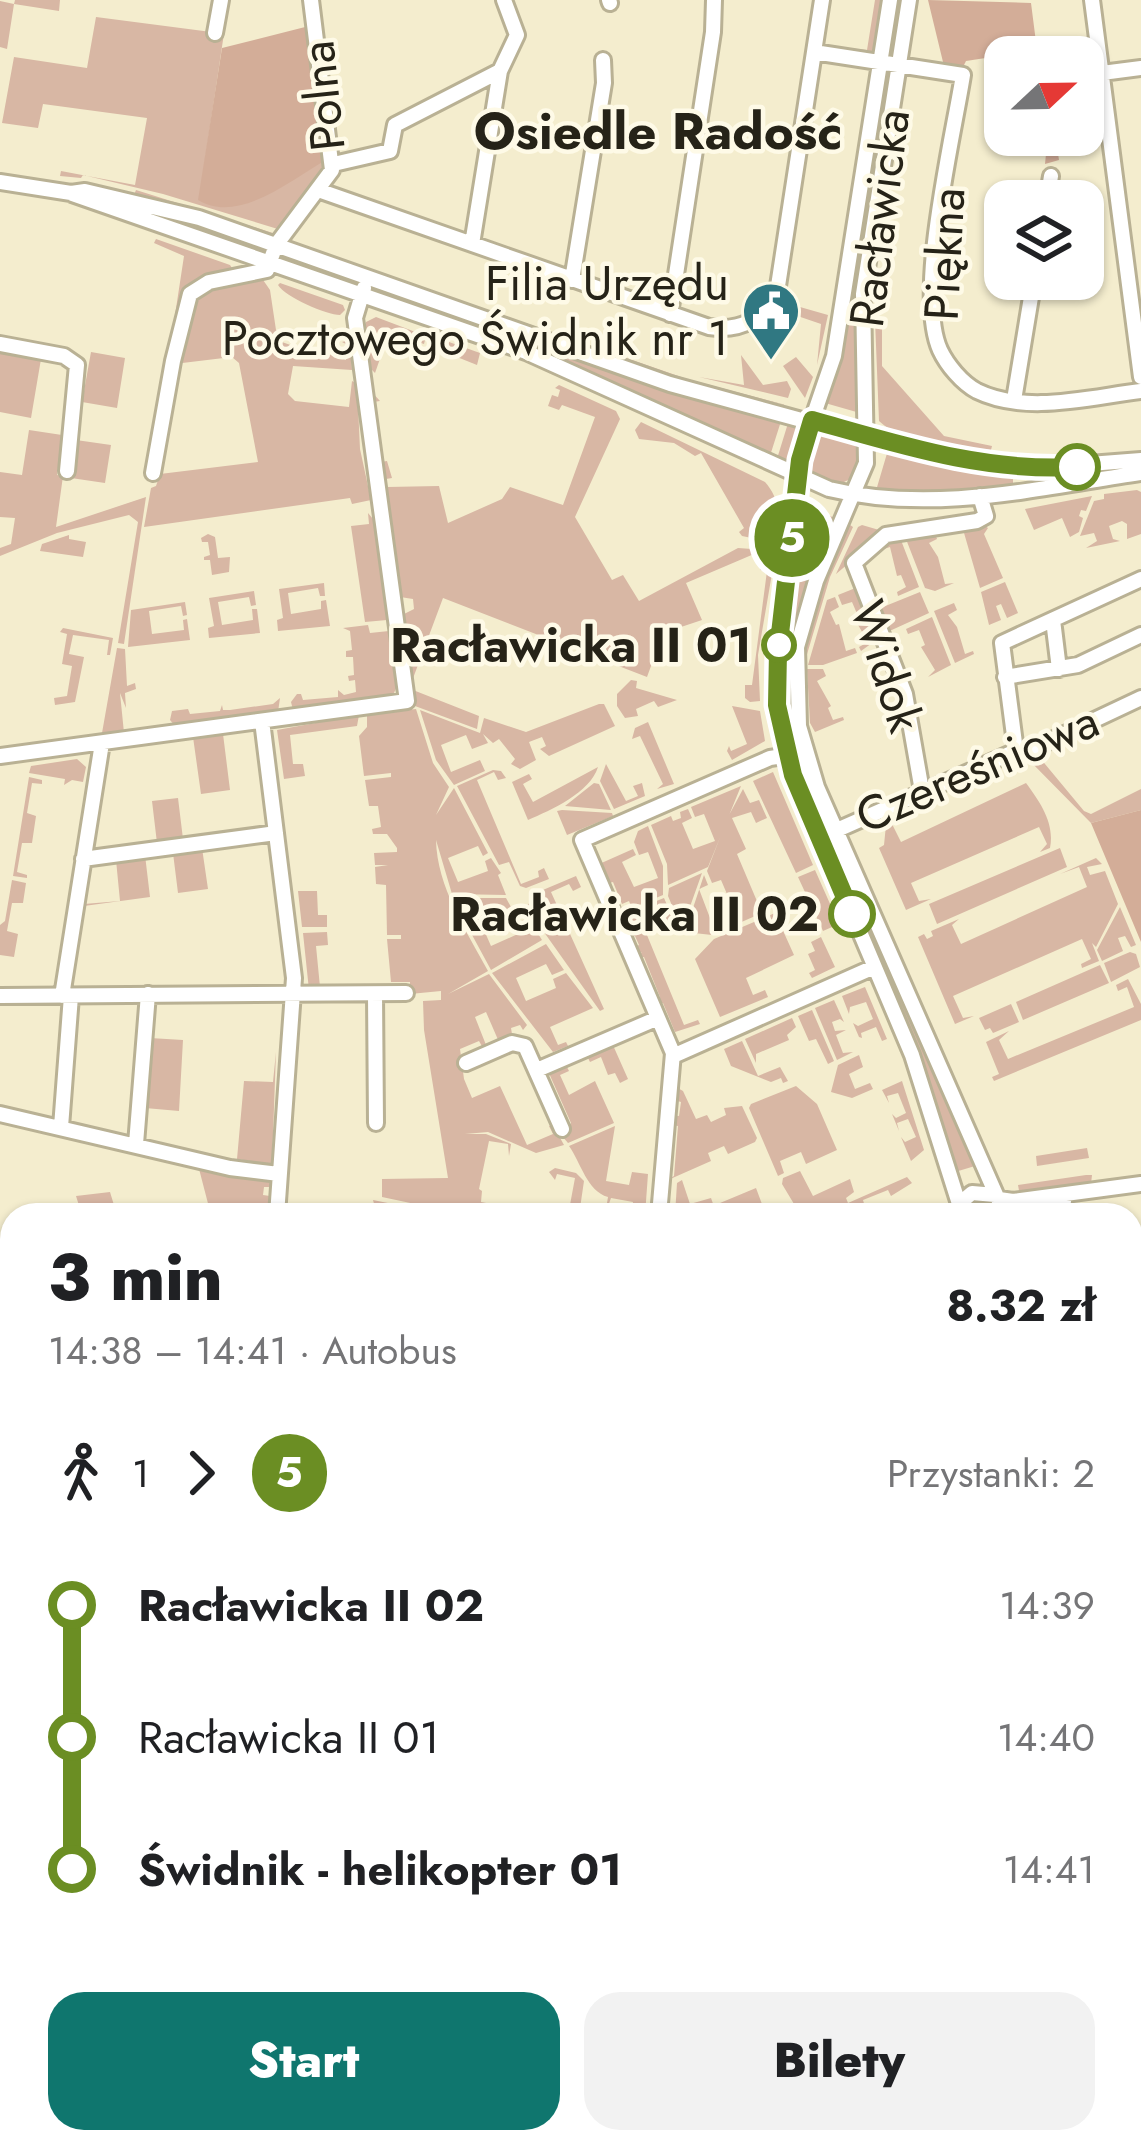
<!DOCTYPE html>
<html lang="pl">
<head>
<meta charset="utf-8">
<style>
  :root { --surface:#fff; --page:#f2f2f2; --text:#202124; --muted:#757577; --accent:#0f766e }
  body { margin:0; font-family:Jost,sans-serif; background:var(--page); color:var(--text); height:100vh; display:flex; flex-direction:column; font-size:45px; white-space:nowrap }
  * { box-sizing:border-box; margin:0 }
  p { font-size:39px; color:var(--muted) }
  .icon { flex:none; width:66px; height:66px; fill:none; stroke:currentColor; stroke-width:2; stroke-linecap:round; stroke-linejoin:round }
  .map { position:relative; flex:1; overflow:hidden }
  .side { position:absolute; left:0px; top:1203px; width:1143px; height:951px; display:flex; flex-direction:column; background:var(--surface); border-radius:36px 36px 0 0; box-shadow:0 3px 9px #0004 }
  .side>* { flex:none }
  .badge { padding:0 24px; border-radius:39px; font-size:42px; line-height:78px }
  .needle { width:78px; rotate:68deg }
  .buttons { position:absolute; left:984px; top:36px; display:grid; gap:24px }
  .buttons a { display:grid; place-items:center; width:120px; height:120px; border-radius:24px; background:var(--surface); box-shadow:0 3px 9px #0004; font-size:60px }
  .map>.badge { position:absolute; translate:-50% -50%; box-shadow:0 0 0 6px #fff }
  .legs { display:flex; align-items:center; gap:18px; height:132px; padding:0 48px; font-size:39px }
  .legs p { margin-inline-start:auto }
  .head { display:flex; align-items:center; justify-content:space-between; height:204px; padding:0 48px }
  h1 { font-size:66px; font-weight:800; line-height:90px }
  .cta { display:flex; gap:24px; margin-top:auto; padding:24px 48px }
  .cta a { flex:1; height:138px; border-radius:36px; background:var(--accent); color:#fff; font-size:48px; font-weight:800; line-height:138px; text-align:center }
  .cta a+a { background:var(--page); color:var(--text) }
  ul { padding:0 48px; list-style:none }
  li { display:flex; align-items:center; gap:42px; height:132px; font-size:45px }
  li i { display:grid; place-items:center; width:18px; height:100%; margin:0 15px; background:currentColor }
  li i::after { content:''; width:30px; height:30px; margin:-15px; border:9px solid; border-radius:50%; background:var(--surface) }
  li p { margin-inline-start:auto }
  li:first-child i { background:linear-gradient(#0000 50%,currentColor 0) }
  li:last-child i { background:linear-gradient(currentColor 50%,#0000 0) }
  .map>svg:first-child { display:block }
</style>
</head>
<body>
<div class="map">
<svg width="1141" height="2153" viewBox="0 0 1141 2153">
  <rect width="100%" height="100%" fill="#f4edce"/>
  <path fill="#d8b7a4" d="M15 0H60L59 11 14 4 7 49 0 47V1L14 4Z
    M226 0H229L199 200 329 158 281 230 163 194 83 175 81 178 60 176 61 171 135 185 147 118 43 104 38 128 2 123 14 57 87 68 96 17 219 33Z
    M875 0H885L877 47 872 53 824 49 819 45 867 50Z
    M881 89 885 90 883 128 857 312H846Z
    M136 190 276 234 266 236 134 195Z
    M156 239 230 265 236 274 209 279 178 316 175 315 184 256 154 243Z
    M261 277 270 290 276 330 282 332 279 341 302 349 305 341 314 349 346 360 348 345 342 342 346 341 349 334 345 332 350 327 352 370 293 366 288 394 295 401 349 407 352 381 357 384 360 449 371 500 352 504 350 498 144 527 151 488 156 486 160 474 258 462 239 363 232 357 174 364 188 305 200 289Z
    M280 283 343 305 345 310 340 315C327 315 285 297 278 285Z
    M442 294 687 379 786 405 685 383 439 297Z
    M779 301 828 315 817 365 821 324 780 310 750 330Z
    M435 311 782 418 769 459 434 314Z
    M376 317 426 336 424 344 379 329 372 342 373 350 382 353 375 373C364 363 362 335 366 322Z
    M846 317H857L860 413 825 403Z
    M875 320H882V366L944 436 992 446 991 450C959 447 904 445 879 421Z
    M432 336 480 353 477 365 427 345Z
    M0 352 41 359 31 418 0 412Z
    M91 352 125 358 117 408 82 402Z
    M741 355 763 385 787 381 791 389 788 398 699 377 744 385Z
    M796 357 813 377 805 398 783 366Z
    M559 385 616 411 620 419 575 517 612 580 623 575 639 601 738 548 752 549 754 554 686 583 702 620 663 633 647 677 443 598 412 681 402 615 414 609 413 599 400 597 370 390 380 401 373 402 381 462 387 461 392 478 386 479 387 487 439 486 448 523 502 499 510 487 563 505 595 417 562 405 559 410 548 406 552 395 558 397 560 390 555 388Z
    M789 420 804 426 794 466 776 462Z
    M641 422 765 482C781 500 780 520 776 543L742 536 739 532 744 528 701 453 695 456 674 443 639 439 635 430Z
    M29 430 62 435 57 475 63 476 56 527 146 497 124 644 118 643 138 522 129 515 57 533 0 556V548L11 544 15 518 0 517V472L22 475Z
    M808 458a26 26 0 1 1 52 0a26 26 0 1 1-52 0Z
    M76 440 111 445 105 483 71 478Z
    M888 450 1013 472V486L951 494H875Z
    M1137 490 1141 492V534L1127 539V524L1122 521 1109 526 1113 539 1120 541 1086 548 1097 541 1094 533 1080 536 1094 501 1104 499V494Z
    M1092 496 1086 511 1081 510 1079 516 1083 518 1079 532 1070 537 1062 518 1034 530 1025 509Z
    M805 505 837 519C816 566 794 613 791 665 789 692 802 727 793 751L782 680 801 506Z
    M368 513 373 519 387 620 365 622 351 526 369 524Z
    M847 523 853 527 830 577 805 661 804 721C794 648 818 589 847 523Z
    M981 523 988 528 984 534 1003 578 980 588 962 526Z
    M862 525 886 532 836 574 858 527Z
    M934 530 937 539 929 543 938 557 945 584 954 583 935 591 925 588 904 534Z
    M208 534 215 537 218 558 230 557 229 572 212 575 210 560H204V557L210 555 208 542H202L201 538Z
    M69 535V539L86 542 83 557 40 551 42 544Z
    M899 535 919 587 898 596 897 592 906 587 901 575 897 576 890 547 881 550 878 543Z
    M767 554 775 556 758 655 760 701 750 702 745 698V685H752L767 571 760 570Z
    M1005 582 1018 613 1007 618 1001 604 996 606 1001 620 989 625 981 592Z
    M324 583 325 596H320L318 588 288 593 291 614 321 609V601L326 600 330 626 278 631 277 620 283 618 279 589Z
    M858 587 879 638 861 651 859 647 868 642 854 618 858 616 852 602 842 605 838 595Z
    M254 591 256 605 251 606 249 597 218 602 222 625 253 620 252 609H257L260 633 209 638 208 628 214 626 209 598Z
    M920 592 929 613 883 634 873 611Z
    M835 597 839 607 830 612 836 625 839 624 846 651 855 648 857 653 823 665H808L827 600Z
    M185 602 187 615 183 616 181 606 149 611 152 634 184 630 183 620 187 619 190 640 128 647 131 610Z
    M954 603 957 610 948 615 957 627 965 654 973 651 974 654 955 663 934 611Z
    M932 617 951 665 928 677 935 670 921 647 925 645 919 630 908 634 906 629Z
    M368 625 370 633 389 631 397 686 394 693C380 699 364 706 348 705 331 703 315 702 300 712L293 710 291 702 297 694H301L303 700 338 697V690L344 695 356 692 355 680 349 681 348 676 354 675 353 657H346V651L352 650 350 631 343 628Z
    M63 628 113 638 110 655H107L109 640 73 635 69 654 84 657 75 702 55 705 54 698 67 696 72 666 62 664 67 634 60 632Z
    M117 648 125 649 127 686 135 683 136 689 125 693 126 708 120 693 124 733H102Z
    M807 669H823L826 676 817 681 831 706 828 708 833 720 843 717 844 720 815 732 810 723Z
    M631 680 637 681 636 688 677 700 658 707 654 701 636 709 638 716 625 718 617 706V694Z
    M413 690 479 716 477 729 415 706Z
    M280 698 278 712 176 727 170 720 172 711 188 709 190 714 220 711 222 705 223 710H230L273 704Z
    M599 704H604L615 726 549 756 540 749 546 746 542 737 529 742 536 760 520 769 511 764 515 759 499 739 493 743 483 734 488 743 472 749 466 735 441 745 451 772 480 760 485 771 454 785 436 760 420 710 480 733 484 718 526 732Z
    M732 706 760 711 765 741 732 760 727 751 729 746 731 751 747 744Z
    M416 709 433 763 449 787 436 815 454 788 488 853 483 856 478 846 448 858 458 882 488 871 485 861 491 858 501 873 498 875 506 895 452 894 436 840C437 887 466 930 488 971L448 994 489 974 527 1025 523 1030 520 1025 511 1028 512 1034 499 1042 486 1012 475 1017 488 1050H484L479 1041 460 1049 464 1079 472 1098 500 1086 527 1145 553 1134 549 1126 553 1125 564 1145 536 1153 488 1132 465 1134H486L511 1144 509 1156 508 1144 489 1141 479 1189 482 1191 481 1202 550 1215H467L382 1197V1179L448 1178 424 1030 423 1001 441 1000V991L410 994V982H391L387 939H401V935H387L386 885 376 884 375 867 388 865H375L374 853 397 852V848L387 834H373L372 829 381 827 378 806H369L365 780 391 777V773L364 776 359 736 367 727V714Z
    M359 715 357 726 290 735 293 764H303L305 776 284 779 277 730Z
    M648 722 674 784 657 789 663 784 640 736 632 739 635 728Z
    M223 734 230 790 201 794 193 737Z
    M1032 756 1040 758 1084 811 1091 814 1141 789V810L1091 823 1026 757Z
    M77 759 86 767 83 782 72 780 64 785 65 779 29 773 31 766Z
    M606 764 626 801 638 796 633 786 642 783 645 796 614 809 600 781Z
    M598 767C590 793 551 810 528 820L512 782 529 774 532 779 523 784 533 802Z
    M493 770 501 771 506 778 498 780 494 772 477 780 521 884 539 877 538 871 544 868 549 879 526 888 520 886 509 862 499 865 457 786Z
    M773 772 813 865 796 873 753 781Z
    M29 777 42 780V784L32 783 27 813 36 816 32 843H22L17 872 27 875V878L13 876Z
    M594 783 599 784 611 810 565 806Z
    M1026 783C1040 802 1055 823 1050 848L1040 852 1047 844 1039 827 911 883 919 901 931 899 906 910 879 848 884 845 886 825 901 818 892 824 901 842Z
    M741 786 708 867 668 885 667 864 651 825 671 816 673 821 681 818 680 812 688 809 692 818 682 823 693 849 715 841 704 814 695 817 691 807Z
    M743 789 750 803 759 800 767 818 756 823 751 812 732 818 746 849 737 854 762 913 712 935 685 932 704 875 708 885 699 889 710 918 733 908 721 880 712 883 707 871 728 817Z
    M178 798 183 839 157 843 152 801Z
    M562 810 612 813 613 816 567 835 557 811Z
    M648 826 663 866V895L632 908 629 901 622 904 613 882 606 884 597 865 633 849 636 855 622 862 634 887 658 878 648 852 639 855 634 842 638 831Z
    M202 848 208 889 178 893 173 853Z
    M1060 848 1067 867 937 924 929 904Z
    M839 851 896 985 889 988 832 854Z
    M145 855 150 897 84 906 82 904 90 864 95 862 91 868 84 904 120 901 116 860Z
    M1096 858 1102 864 1087 867 1090 875 1105 871 1118 904 1096 947 1092 943 1099 961 1082 968 1081 964 1091 959 1082 939 953 996 963 1018 974 1016 955 1024 918 937 924 934 927 939 933 936 931 931 959 919 952 925 961 944 1087 887 1079 867 1060 874Z
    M815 870 839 924 823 931 798 877Z
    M702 873 682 929 668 896 669 888Z
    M576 876 581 887 573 891 569 884 551 892 604 1009 600 1011 529 911 528 904 534 902 531 895Z
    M12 880 26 883 23 903H12L7 931 18 934 14 957 0 955V925L5 921Z
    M298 891H317L318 915H327V927H302Z
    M467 898H506L511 907 517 905 521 913 525 912 516 920 509 908 480 921 491 946 520 933 517 923 528 918 542 940 491 970 458 909Z
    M664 898 674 921 668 924 663 914 642 923 684 1025 698 1020 700 1024 675 1032 663 1003 657 1004 655 1000 660 997 644 957 638 958 636 955 642 952H635L633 948 639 945 635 936 629 938 627 934 633 931 631 926 625 928 623 923 628 920 626 913Z
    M1120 907 1136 945 1131 947 1125 936 1118 938 1123 951 1102 961 1097 950Z
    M775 913 794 955 746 978 753 995 765 990 768 997 720 1017 695 959 714 939Z
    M327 932 328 945 316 946 320 987 309 990 303 933Z
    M821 937 835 967 812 978 809 973 815 970 808 954 815 951 811 942Z
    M546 944 564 970 552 975 546 964 516 978 526 1001 556 988 553 979 566 973 593 1008 550 1027 558 1045 566 1042 568 1046 553 1052 492 973Z
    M1130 952 1136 954 1140 967 1111 982 1104 963Z
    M1100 965 1109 983 1023 1020 1016 1002Z
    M1128 979 1141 1004V1020L994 1081 992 1077 999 1074 986 1042 1009 1031 999 1040 1008 1059 1134 1007 1127 987 1118 991 1116 985Z
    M865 987 887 1039 882 1041 876 1027 861 1033 862 1038 859 1037 853 1023 858 1026 873 1019 866 1002 850 1007 849 1014 842 996Z
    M899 990 975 1166 955 1172 891 993Z
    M834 1000 844 1022 840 1019 832 1022 835 1031 846 1030 836 1035 843 1053 853 1052 837 1060 815 1008Z
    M1011 1004 1019 1022 993 1033 990 1028 985 1030 979 1018Z
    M812 1010 834 1061 828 1064 816 1039 809 1041 798 1016Z
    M792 1018 796 1027 787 1035 789 1040 756 1054V1063L745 1039Z
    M150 1038 183 1040 179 1111 145 1108Z
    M742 1041 758 1076 780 1067 788 1081 783 1083 781 1078 771 1082 731 1066 724 1049Z
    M612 1043 628 1079 620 1083 615 1073 608 1075 601 1057 590 1062 586 1054Z
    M276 1052 272 1163 262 1168V1163L237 1159 244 1081 273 1082Z
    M859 1055 863 1067 849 1074 855 1089 870 1083 873 1089 852 1098 831 1092 838 1065Z
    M565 1063 569 1071 560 1075 569 1095 595 1081 614 1123 568 1143 562 1136 571 1123 548 1071Z
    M902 1081 924 1150 911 1161 901 1137 905 1142 916 1137 908 1119 897 1123 899 1131 892 1114 896 1118 906 1113 898 1093 887 1096 889 1103 882 1090Z
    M796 1086 817 1104 837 1150 806 1164 801 1152 780 1161 784 1173 778 1176 749 1108 751 1104Z
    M676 1087 683 1091 696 1119 707 1115 711 1122 726 1115 724 1108 742 1106 757 1138 755 1142 728 1154 724 1146 708 1153 711 1161 668 1180 674 1176 678 1126 672 1125V1115L679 1116 681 1102 674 1100Z
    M615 1126 606 1181 629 1185 632 1172 648 1174 645 1215H631L633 1202 611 1198 605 1215 608 1197C587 1191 581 1163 569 1146Z
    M1087 1148 1089 1158 1037 1166 1036 1156Z
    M198 1165 268 1178 271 1187H264L263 1195 270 1196 269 1215H211Z
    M555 1168 576 1173 584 1181 579 1215 569 1210 575 1178 557 1174 555 1180 549 1172Z
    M800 1171 813 1196 850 1179 854 1192 846 1198 848 1203 907 1177 912 1183 891 1196 888 1190 863 1200 865 1207 843 1212 840 1206 800 1214 782 1184 783 1178Z
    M1086 1175H1092L1091 1184 1020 1196 1018 1185Z
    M682 1180 690 1204 711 1198 717 1215H675L677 1183Z
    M756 1188 766 1215H724L720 1203Z
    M110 1192 117 1215H82L76 1196Z
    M373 1200 447 1215H377Z
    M12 1649V1725L0 1729V1652Z
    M775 2142H897L899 2153H779Z"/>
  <path fill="#d3ad98" d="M928 0 1031 3 1037 50 966 61 962 69 943 62Z
    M313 25 329 158C292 179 239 225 198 200L222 48Z
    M1005 131V135H1055L1059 160 1045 164 1046 154 1002 147Z
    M1141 810V942L1091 823Z
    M0 1916 12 1941V2080L0 2086Z"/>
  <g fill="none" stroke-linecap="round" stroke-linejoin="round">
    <defs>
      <path id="minor" d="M609 0 610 3
        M890 0 834 356 800 455 776 686 789 764 912 1055 959 1204
        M909 0 863 294 866 463 816 581 797 647 799 726 817 787 1005 1215
        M1092 0 1141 377
        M215 33 221 0
        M814 52 963 75C953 138 915 295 940 350 947 365 962 383 977 391 1026 415 1090 397 1141 391
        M1102 73 1141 68
        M338 163 390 151 395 125 500 71
        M0 182 71 193 85 191 199 218 670 384 915 451 974 463 1038 468 1141 460
        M318 190 709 327C742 332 766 318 778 286L822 0
        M72 194 526 352 829 489C932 514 1039 488 1141 473
        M1047 201 1051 176
        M472 244 500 71 517 35 504 0
        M572 280 604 83 603 60
        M670 314 713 32 714 0
        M0 344 64 356 77 365 67 471
        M1014 400 1034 279
        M153 473 173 361 190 294 209 282 267 270 276 245 332 170 311 0
        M1053 620 1059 669
        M1005 677 1078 665 1141 635
        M262 721 294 978 277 1215
        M1016 751 1002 643 1141 579
        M0 756 407 701 355 318 364 288
        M922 791 905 694 854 563 886 535 977 521 986 516 980 496
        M828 834 1016 751 1035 748 1141 698
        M83 859 276 833
        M375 994 376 1123
        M0 996 406 993
        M62 996 102 743
        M673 1056 874 967
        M466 1063 512 1043 525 1046 562 1129
        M537 1070 658 1018
        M0 1114 230 1168 279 1174
        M61 1127 71 996
        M136 1144 148 994
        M999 1199 1013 1201 1141 1184
        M659 1215 673 1053 582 840 770 758 790 755
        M958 1215 959 1204 972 1193 995 1195
        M1017 1215 1064 1201
        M0 1275 12 1300
        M0 1386 12 1384
        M0 1550 12 1549
        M0 1865 12 1890
        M1131 2017 1141 2092
        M1131 2116 1141 2114
        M129 2142 134 2153
        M400 2142 404 2153
        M928 2142 930 2153
        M1123 2145 1141 2148"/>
    </defs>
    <use href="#minor" stroke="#b9b194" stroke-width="20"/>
    <use href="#minor" stroke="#fff" stroke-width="14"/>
  </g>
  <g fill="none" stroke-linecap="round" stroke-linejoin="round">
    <defs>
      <path id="line-1" d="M852 914 793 775 777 705 778 651 800 460 812 420C901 445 983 472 1077 467"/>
    </defs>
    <use href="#line-1" stroke="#fff" stroke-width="27"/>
    <use href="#line-1" stroke="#6b8e23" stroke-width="18"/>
  </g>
  <defs>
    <symbol id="civic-pin" viewBox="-11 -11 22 30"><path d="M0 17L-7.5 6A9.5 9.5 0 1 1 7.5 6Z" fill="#307882" stroke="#fefae7"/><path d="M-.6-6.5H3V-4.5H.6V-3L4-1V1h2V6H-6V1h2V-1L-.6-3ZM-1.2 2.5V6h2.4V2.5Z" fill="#fff"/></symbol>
  </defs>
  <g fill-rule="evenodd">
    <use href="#civic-pin" x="738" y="278" width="66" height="90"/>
  </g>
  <g fill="#fff" stroke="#6b8e23" stroke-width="6">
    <circle cx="1077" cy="467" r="21"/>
    <circle cx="779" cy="645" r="15"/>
    <circle cx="852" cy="914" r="21"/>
  </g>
  <g text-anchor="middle" stroke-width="9" stroke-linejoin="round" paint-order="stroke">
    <g font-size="48" fill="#262318" stroke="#fefae7">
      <text transform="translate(322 96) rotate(-96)" y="17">Polna</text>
      <text transform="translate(879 218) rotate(-83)" y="17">Racławicka</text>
      <text transform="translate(944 254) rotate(-87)" y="17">Piękna</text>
      <text transform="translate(887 666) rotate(72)" y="17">Widok</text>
      <text transform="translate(977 768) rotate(-23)" y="17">Czereśniowa</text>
    </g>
    <g font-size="48" fill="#262318" stroke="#fefae7" text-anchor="end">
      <text x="729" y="300">Filia Urzędu<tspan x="729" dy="55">Pocztowego Świdnik nr 1</tspan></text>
    </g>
    <g font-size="48" font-weight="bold" fill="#262318" stroke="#fefae7" text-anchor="end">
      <text x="752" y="662">Racławicka II 01</text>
      <text x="819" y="931">Racławicka II 02</text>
    </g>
    <g font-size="51" font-weight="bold" fill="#262318" stroke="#fefae7">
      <text x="658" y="149">Osiedle Radość</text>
    </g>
  </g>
</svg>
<div class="buttons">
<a><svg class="needle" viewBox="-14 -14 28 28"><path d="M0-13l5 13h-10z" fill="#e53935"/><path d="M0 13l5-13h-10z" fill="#757577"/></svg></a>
<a><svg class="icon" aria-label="layers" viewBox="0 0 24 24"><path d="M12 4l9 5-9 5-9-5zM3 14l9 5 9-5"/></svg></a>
</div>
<b class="badge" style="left:792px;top:538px;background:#6b8e23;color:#fff">5</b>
<section class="side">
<div class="head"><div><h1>3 min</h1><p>14:38 – 14:41 · Autobus</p></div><b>8.32 zł</b></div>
<div class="legs"><svg class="icon" aria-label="walk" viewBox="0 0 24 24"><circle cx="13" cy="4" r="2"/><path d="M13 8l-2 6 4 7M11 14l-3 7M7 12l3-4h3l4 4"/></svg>1<svg class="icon" aria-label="forward" viewBox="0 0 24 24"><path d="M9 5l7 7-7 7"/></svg><b class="badge" style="background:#6b8e23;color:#fff">5</b><p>Przystanki: 2</p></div>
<ul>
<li><i style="color:#6b8e23"></i><b>Racławicka II 02</b><p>14:39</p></li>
<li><i style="color:#6b8e23"></i><span>Racławicka II 01</span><p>14:40</p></li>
<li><i style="color:#6b8e23"></i><b>Świdnik - helikopter 01</b><p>14:41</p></li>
</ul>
<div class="cta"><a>Start</a><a>Bilety</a></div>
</section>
</div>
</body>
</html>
